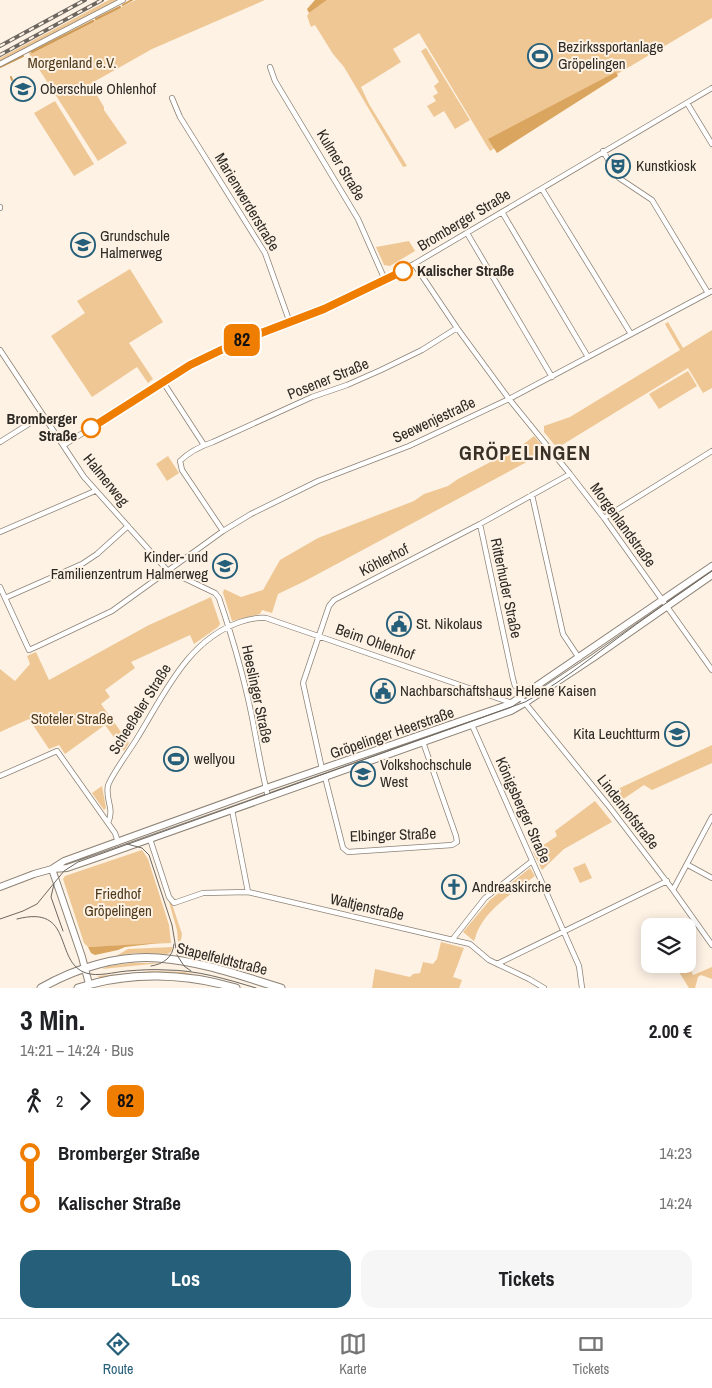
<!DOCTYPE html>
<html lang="de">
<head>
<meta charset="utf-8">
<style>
  :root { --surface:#fff; --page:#f6f6f6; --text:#202124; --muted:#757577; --line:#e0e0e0; --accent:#265f79 }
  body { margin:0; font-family:"Archivo Narrow",sans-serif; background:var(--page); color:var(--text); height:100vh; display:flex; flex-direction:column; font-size:19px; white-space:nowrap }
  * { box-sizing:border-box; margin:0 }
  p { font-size:16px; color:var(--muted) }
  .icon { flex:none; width:28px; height:28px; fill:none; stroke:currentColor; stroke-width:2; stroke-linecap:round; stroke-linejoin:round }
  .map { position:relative; height:988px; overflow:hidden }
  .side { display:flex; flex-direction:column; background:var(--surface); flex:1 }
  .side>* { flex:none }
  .badge { padding:0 10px; border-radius:8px; font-size:18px; line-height:32px }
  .buttons { position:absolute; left:641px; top:918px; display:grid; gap:10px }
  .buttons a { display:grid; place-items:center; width:55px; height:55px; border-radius:10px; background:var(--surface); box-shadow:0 2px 12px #0003; font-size:25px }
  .map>.badge { position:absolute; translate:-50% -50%; box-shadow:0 0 0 2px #fff }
  .legs { display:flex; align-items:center; gap:8px; height:55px; padding:0 20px; font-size:16px }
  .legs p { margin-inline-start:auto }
  .head { display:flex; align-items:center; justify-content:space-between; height:85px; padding:0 20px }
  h1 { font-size:28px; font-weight:700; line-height:38px }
  .cta { display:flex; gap:10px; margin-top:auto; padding:10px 20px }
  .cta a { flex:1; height:58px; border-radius:15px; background:var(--accent); color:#fff; font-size:20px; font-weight:700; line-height:58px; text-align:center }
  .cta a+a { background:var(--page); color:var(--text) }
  ul { padding:0 20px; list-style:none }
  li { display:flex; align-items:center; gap:18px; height:50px; font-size:19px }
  li i { display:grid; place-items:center; width:8px; height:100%; margin:0 6px; background:currentColor }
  li i::after { content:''; width:12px; height:12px; margin:-6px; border:4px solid; border-radius:50%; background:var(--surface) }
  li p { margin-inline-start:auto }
  li:first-child i { background:linear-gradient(#0000 50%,currentColor 0) }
  li:last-child i { background:linear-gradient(currentColor 50%,#0000 0) }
  .dock { display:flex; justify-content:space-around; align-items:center; height:70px; border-top:1px solid var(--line); background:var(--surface); font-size:14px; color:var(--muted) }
  .dock a { display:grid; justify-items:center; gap:2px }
  .dock .on { color:var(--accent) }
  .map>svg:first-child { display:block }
</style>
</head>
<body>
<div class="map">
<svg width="712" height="988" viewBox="0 0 712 988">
  <rect width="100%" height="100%" fill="#fdf2e4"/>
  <path fill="#efc794" d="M109 0H118L0 61V58Z
    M136 0H265L152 49 90 84 104 107V110L127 143 98 161 28 52Z
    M327 0H712V18L536 122 490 151 419 33 393 49 401 62 361 87 369 104 407 166 403 167 344 67 333 54 315 25 311 27 307 16 309 13Z
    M426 48 470 120 455 129 444 111 434 117 427 106 436 101 433 96 438 93 434 86 439 82 421 51Z
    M27 79 32 80 33 86 28 95H23C20 87 21 84 27 79Z
    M55 101 94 164 74 176 34 113Z
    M409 241 415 251 390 266 384 265 376 247Z
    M130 269 163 322 129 343 153 379 148 383 137 367 92 397 51 336 85 313 77 301Z
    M668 322 683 348 712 330V388L703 393 688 368 557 448 544 432V426L570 417 680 350 665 324Z
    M688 371 697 386 659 409 649 394Z
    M534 436 547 451 305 581 278 594 272 613 262 610 260 614 232 621 223 593 224 589 241 597 263 590 280 560 318 538 414 501 424 494 448 486 458 479 521 446Z
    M168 456 179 473 167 481 156 464Z
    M211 597 220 624 218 627 194 644 190 635 131 662 135 668 105 690 110 697 101 704 129 743 124 751 105 725 65 754 59 745 49 749 29 719 0 732V669L15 681 30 664 27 656 36 652 49 680 149 625Z
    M712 745V763L652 790 644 785 616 804 607 794Z
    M102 786 106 808 104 810 92 793Z
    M595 801 612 822 564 849 542 870 533 852 557 836 555 831Z
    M142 850 148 859 169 925 171 943 88 947 84 943 63 879 65 876Z
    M585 863 592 878 580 883 573 868Z
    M530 868 535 876C517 889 487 909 478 930 476 933 476 937 474 941L463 932 490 900Z
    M169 902 172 904 182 934 181 940 178 942 177 930Z
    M441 942 464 948 453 977 462 980 459 988H372L375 969 410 977 413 974 420 973 423 962 433 964 437 959Z
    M173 947 171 952 167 954 135 953 116 956 128 949Z
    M133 963H161L102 969 108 966Z
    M688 963 693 975 712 967V979L701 975 698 977 695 988H689L674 964Z
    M152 971 184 972 212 978C175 972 139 971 102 978L97 976Z"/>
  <path fill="#daa55e" d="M315 0H327L309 13 307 9Z
    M616 72 618 76 497 153 488 139Z
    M159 943 125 947 118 950 95 955 91 953 88 947Z"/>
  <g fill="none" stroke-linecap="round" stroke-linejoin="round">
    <path stroke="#cf9b54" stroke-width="2" d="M123 5 132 0
      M96 19 120 7
      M32 52 93 21
      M0 67 23 56
      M11 77 12 80"/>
    <defs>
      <path id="street" d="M0 64 123 0
        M270 67 275 81 358 219 385 280
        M172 98 180 117 265 253 290 323
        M687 103 712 144
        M603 151 619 178 652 200 708 293
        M542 189 631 334
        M0 208V207
        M502 212 588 357
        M467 233 552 377
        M414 264 457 328 509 399 570 474 604 518 712 670
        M0 350 84 477 167 570 215 593 219 598C234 642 247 687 255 733 259 755 263 776 268 797
        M163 382 204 445
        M0 442 43 415
        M64 445 190 365 240 341 324 309 414 264 712 88
        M532 495 563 634 579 658
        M604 518 712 451
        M480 524 513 679 515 686 527 693
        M223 531 182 470 180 461C189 452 201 446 213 442L312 397 347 385 381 370 422 350 457 328
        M0 532 95 491
        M0 587 29 650 38 646 112 611 223 531 251 514 318 481 409 446 509 399 712 291
        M5 598 82 564 97 554 128 526
        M521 698 608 805 673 890 712 945
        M472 725 579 966 582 988
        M322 769 303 683 329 606 334 600 480 524 570 474
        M0 776 57 751 115 833 118 842
        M325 777 343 848 348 852 452 845 457 842 456 836 423 742
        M232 810 248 892
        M108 823C115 808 105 800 108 786 109 779 131 748 136 740 164 695 187 640 240 622 249 619 256 617 266 618L512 703
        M150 839 169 897 174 903 203 893 248 892 470 944 489 960 529 979 544 988
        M688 865 712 878
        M673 890 712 817
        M452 940 485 898 532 861
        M497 964 667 881"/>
      <path id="secondary" d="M53 868 64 861 266 788 510 704 712 566
        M52 869 82 957 89 984
        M0 887 34 874 52 869 67 868 102 856 511 711 525 703 593 658 712 575"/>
      <path id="primary" d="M41 988C76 968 118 955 158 958 200 961 241 976 281 988
        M78 988C129 971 185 973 236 988"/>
    </defs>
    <use href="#street" stroke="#8c8276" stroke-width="6"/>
    <use href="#secondary" stroke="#8c8276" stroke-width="8"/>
    <use href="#primary" stroke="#8c8276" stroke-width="9"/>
    <use href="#street" stroke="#fff" stroke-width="4.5"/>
    <use href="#secondary" stroke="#fff" stroke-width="6"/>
    <use href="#primary" stroke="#fff" stroke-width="7"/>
    <path stroke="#6d675f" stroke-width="1" d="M127 844 142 848 149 855 172 925 177 955 184 966 191 971
      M54 884 51 897 63 931
      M0 919 23 911 37 904 64 871 78 862 525 702C555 686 583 664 611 643 644 618 678 595 712 571
      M17 919C75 904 53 962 86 973 98 977 114 972 127 971 140 970 153 969 166 970 197 970 226 979 256 988
      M151 966C164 964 173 957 174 944"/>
    <defs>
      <path id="rail" d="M0 46 85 0
        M0 55 102 0"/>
    </defs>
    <use href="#rail" stroke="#6d675f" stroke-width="4"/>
    <use href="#rail" stroke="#fdf2e4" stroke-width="2" stroke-dasharray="5.5" stroke-linecap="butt"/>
  </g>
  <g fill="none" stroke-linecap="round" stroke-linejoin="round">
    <defs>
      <path id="line-1" d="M91 428 190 365 240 341 324 309 403 271"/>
    </defs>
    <use href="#line-1" stroke="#fff" stroke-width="11"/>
    <use href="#line-1" stroke="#ef7d00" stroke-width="8"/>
  </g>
  <defs>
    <symbol id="stadium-ring" viewBox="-11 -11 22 22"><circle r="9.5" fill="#fdf2e4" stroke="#265f79" stroke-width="1.5"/><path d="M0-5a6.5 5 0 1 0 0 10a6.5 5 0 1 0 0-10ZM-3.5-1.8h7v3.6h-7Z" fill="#265f79"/></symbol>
    <symbol id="school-ring" viewBox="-11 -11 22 22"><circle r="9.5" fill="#fdf2e4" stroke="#265f79" stroke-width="1.5"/><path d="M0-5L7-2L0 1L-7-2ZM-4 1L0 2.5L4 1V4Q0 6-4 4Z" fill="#265f79"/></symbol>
    <symbol id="theatre-ring" viewBox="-11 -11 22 22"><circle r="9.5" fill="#fdf2e4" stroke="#265f79" stroke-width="1.5"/><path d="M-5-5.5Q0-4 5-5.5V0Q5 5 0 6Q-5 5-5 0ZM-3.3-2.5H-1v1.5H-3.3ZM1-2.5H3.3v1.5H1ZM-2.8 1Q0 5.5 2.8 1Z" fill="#265f79"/></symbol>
    <symbol id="civic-ring" viewBox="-11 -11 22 22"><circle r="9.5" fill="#fdf2e4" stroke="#265f79" stroke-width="1.5"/><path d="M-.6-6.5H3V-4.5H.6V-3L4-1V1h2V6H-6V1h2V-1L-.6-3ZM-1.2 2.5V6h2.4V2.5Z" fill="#265f79"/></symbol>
    <symbol id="university-ring" viewBox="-11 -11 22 22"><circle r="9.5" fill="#fdf2e4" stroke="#265f79" stroke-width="1.5"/><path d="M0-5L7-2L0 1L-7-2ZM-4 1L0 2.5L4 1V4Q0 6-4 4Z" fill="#265f79"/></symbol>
    <symbol id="church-ring" viewBox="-11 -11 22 22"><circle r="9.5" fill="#fdf2e4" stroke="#265f79" stroke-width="1.5"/><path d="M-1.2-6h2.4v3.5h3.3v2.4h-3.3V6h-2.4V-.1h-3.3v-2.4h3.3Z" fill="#265f79"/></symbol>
  </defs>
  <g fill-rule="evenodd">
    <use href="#stadium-ring" x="526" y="42" width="28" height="28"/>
    <use href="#school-ring" x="9" y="75" width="28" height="28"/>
    <use href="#theatre-ring" x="604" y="152" width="28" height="28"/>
    <use href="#school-ring" x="69" y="231" width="28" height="28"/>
    <use href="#school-ring" x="211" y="552" width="28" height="28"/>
    <use href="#civic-ring" x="385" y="610" width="28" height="28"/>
    <use href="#civic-ring" x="369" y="677" width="28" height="28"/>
    <use href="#school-ring" x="663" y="720" width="28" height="28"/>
    <use href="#stadium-ring" x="162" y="745" width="28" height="28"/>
    <use href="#university-ring" x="349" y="760" width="28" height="28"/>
    <use href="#church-ring" x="440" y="873" width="28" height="28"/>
  </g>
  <g fill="#fff" stroke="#ef7d00" stroke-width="2.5">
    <circle cx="403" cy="271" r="9"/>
    <circle cx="91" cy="428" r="9"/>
  </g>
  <g text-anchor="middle" stroke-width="4" stroke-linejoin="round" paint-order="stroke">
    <g font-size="15" fill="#2e2a25" stroke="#fdf2e4" text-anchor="start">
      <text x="558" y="52">Bezirkssportanlage<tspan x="558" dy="17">Gröpelingen</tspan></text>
      <text x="40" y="94">Oberschule Ohlenhof</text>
      <text x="636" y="171">Kunstkiosk</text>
      <text x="100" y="241">Grundschule<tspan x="100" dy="17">Halmerweg</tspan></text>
      <text x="208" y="562" text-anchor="end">Kinder- und<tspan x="208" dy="17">Familienzentrum Halmerweg</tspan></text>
      <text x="416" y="629">St. Nikolaus</text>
      <text x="400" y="696">Nachbarschaftshaus Helene Kaisen</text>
      <text x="660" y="739" text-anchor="end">Kita Leuchtturm</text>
      <text x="194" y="764">wellyou</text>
      <text x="380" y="770">Volkshochschule<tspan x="380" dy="17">West</tspan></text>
      <text x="472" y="892">Andreaskirche</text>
    </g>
    <g font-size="15" fill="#503a1b" stroke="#fdf2e4">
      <text x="72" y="68">Morgenland e.V.</text>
      <text x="72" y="724">Stoteler Straße</text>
      <text x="118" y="899">Friedhof<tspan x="118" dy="17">Gröpelingen</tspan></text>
    </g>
    <g font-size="15" fill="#2e2a25" stroke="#fdf2e4">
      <text transform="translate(341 165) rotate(59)" y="5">Kulmer Straße</text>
      <text transform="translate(247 202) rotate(59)" y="5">Marienwerderstraße</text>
      <text transform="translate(464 220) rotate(-31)" y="5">Bromberger Straße</text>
      <text transform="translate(328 379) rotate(-22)" y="5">Posener Straße</text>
      <text transform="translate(434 420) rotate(-25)" y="5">Seewenjestraße</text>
      <text transform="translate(106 480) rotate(51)" y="5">Halmerweg</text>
      <text transform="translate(623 525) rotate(54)" y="5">Morgenlandstraße</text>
      <text transform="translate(384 560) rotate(-27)" y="5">Köhlerhof</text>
      <text transform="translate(506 588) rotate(78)" y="5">Ritterhuder Straße</text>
      <text transform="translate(375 642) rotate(19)" y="5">Beim Ohlenhof</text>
      <text transform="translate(257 694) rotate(78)" y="5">Heeslinger Straße</text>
      <text transform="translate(140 709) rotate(-58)" y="5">Scheeßeler Straße</text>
      <text transform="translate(392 733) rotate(-19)" y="5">Gröpelinger Heerstraße</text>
      <text transform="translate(523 810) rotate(66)" y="5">Königsberger Straße</text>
      <text transform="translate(628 812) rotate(52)" y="5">Lindenhofstraße</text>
      <text transform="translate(393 835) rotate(-2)" y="5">Elbinger Straße</text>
      <text transform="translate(367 907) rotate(13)" y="5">Waltjenstraße</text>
      <text transform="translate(222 959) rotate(14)" y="5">Stapelfeldtstraße</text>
    </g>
    <g font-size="15" font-weight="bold" fill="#2e2a25" stroke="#fdf2e4" text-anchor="start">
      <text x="417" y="276">Kalischer Straße</text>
      <text x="77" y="424" text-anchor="end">Bromberger<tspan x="77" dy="17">Straße</tspan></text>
    </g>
    <g font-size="20" font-weight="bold" letter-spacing="1" fill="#393026" stroke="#fdf2e4">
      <text x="525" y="460">GRÖPELINGEN</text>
    </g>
  </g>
</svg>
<div class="buttons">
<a><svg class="icon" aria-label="layers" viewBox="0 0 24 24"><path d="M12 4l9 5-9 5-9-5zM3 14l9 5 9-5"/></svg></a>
</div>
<b class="badge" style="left:242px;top:340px;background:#ef7d00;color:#111">82</b>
</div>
<section class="side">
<div class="head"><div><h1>3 Min.</h1><p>14:21 – 14:24 · Bus</p></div><b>2.00 €</b></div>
<div class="legs"><svg class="icon" aria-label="walk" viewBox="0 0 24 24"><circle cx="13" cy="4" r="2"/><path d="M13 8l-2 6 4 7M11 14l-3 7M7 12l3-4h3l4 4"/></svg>2<svg class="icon" aria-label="forward" viewBox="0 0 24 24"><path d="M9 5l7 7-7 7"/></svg><b class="badge" style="background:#ef7d00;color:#111">82</b></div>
<ul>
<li><i style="color:#ef7d00"></i><b>Bromberger Straße</b><p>14:23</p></li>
<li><i style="color:#ef7d00"></i><b>Kalischer Straße</b><p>14:24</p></li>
</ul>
<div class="cta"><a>Los</a><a>Tickets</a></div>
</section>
<nav class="dock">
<a class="on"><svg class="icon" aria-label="directions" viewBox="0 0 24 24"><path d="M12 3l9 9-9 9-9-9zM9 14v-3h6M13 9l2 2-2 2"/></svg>Route</a>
<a><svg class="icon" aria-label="map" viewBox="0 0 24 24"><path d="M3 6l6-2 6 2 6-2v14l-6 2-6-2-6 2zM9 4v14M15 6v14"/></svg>Karte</a>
<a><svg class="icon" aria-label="tickets" viewBox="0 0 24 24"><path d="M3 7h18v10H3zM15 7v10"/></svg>Tickets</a>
</nav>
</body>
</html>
